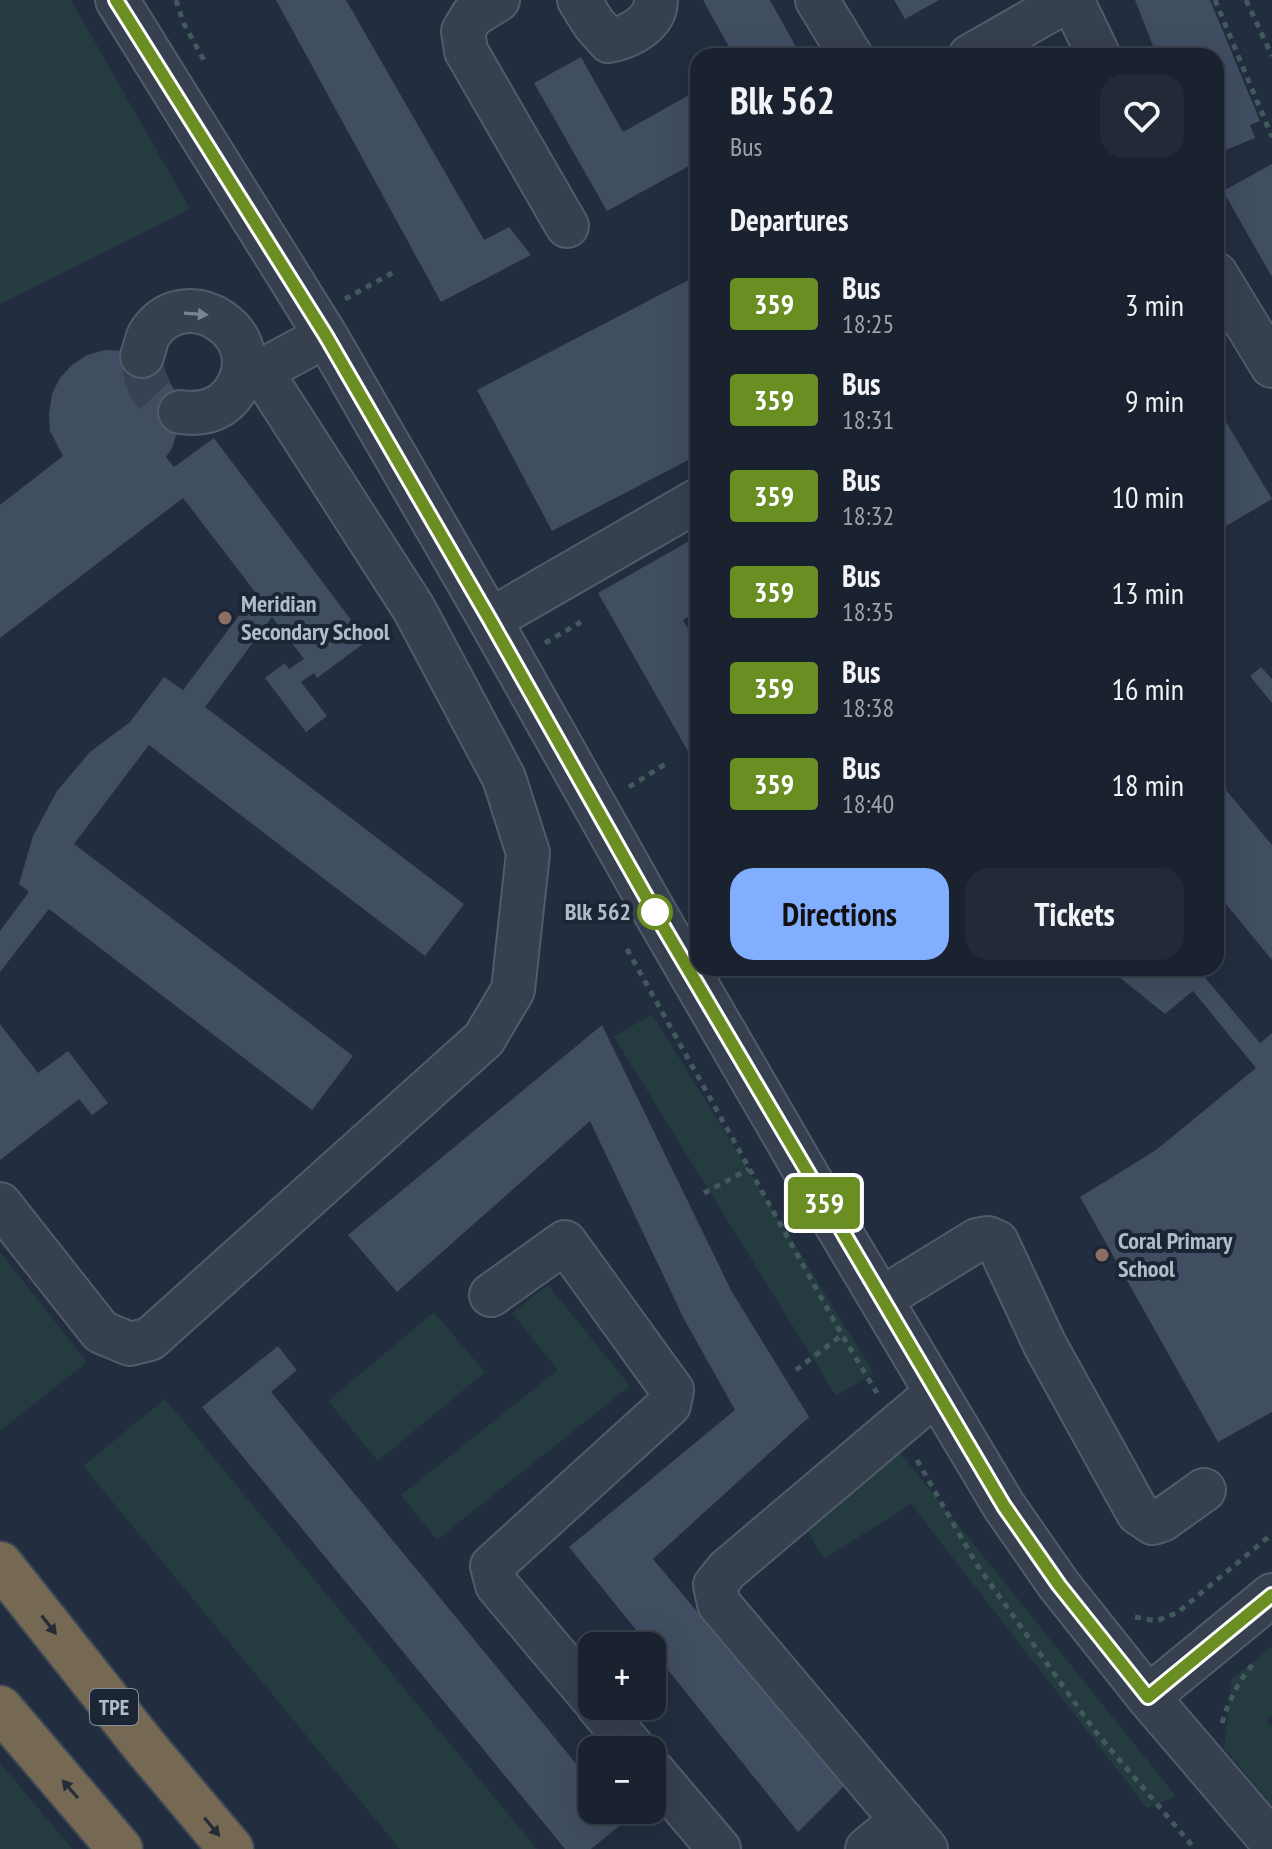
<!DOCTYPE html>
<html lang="en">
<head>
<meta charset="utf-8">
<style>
  :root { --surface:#1a222f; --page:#232a37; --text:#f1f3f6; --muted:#9fa4aa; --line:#383f4b; --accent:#82aeff }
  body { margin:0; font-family:"PT Sans Narrow",sans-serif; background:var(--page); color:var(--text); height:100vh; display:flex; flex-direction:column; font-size:30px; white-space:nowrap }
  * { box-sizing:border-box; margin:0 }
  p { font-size:26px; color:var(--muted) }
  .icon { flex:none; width:44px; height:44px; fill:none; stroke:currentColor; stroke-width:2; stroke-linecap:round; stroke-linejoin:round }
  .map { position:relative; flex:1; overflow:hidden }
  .details { position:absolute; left:690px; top:48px; width:534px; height:928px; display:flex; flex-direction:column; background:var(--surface); border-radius:24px; box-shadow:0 8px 32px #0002,0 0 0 2px var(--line) }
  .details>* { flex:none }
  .badge { padding:0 16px; border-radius:6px; font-size:28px; line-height:52px }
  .fabs { position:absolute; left:578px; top:1632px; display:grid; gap:16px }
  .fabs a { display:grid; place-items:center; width:88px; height:88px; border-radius:16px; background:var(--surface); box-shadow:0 8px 32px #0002,0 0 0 2px var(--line); font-size:40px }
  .map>.badge { position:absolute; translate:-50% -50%; box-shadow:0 0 0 4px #fff }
  h2 { padding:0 40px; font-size:30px; line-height:72px }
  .round { display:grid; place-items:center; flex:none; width:84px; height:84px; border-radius:24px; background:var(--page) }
  .overview { display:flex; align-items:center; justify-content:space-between; height:136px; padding:0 40px }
  h1 { font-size:38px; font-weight:700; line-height:60px }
  .cta { display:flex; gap:16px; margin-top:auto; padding:16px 40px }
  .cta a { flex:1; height:92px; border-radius:24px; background:var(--accent); color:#111; font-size:32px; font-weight:700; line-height:92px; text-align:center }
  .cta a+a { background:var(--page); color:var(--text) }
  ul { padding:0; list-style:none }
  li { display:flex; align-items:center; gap:24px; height:96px; padding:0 40px }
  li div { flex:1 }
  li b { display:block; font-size:30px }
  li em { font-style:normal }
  li .badge { min-width:88px; font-weight:700; text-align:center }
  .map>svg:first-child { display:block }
</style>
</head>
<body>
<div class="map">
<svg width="1272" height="1849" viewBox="0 0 1272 1849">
  <rect width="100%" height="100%" fill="#222d3f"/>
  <path fill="#243c40" d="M0 0H71L190 209 0 304Z
    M652 1014 874 1373 836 1396 614 1037Z
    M0 1252 87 1362 0 1431Z
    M548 1285 630 1386 437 1540 401 1495 558 1370 512 1313Z
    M434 1312 485 1372 378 1461 328 1401Z
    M165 1399 537 1849H400L83 1466Z
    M886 1435 1176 1796 1147 1808 911 1504 824 1559 796 1511Z
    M1272 1646V1716L1267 1721 1272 1727V1806L1224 1748 1232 1679Z
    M0 1763 73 1849H0Z"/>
  <path fill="#414d61" d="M276 0H346L484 240 509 227 531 255 441 302Z
    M703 0H770L801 56H734Z
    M894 0H939L905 19Z
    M1135 0H1210L1260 121 1250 125 1255 138 1216 154V56H1157Z
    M581 57 623 132 698 90V161L607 211 534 83Z
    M1272 164V277L1223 191Z
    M698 275V455L552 531 477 390Z
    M105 350 123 351 156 365 168 379 177 395 178 430 172 448 166 457 174 467 214 438 367 641 317 678 314 673 301 682 327 716 306 732 265 678 285 663 289 669 304 659 272 617 205 707 464 904 425 956 149 745 74 844 353 1056 312 1110 49 909 0 972V931L29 892 19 884 33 836 57 791 90 752 130 722 164 677 183 690 256 593 183 498 0 638V505L63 456 50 431 49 413 52 394 60 378 72 365 87 355Z
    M1216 405 1272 499 1216 532Z
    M698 536V611L683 620 698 646V769L598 593Z
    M1261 667 1272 679V703L1250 676Z
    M1216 778 1272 845V960L1216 892Z
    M1108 968H1197L1260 1043 1272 1033V1412L1218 1442 1080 1197 1156 1150 1256 1068 1193 991 1165 1014Z
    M0 1024 38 1073 68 1051 108 1103 92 1115 79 1099 0 1160Z
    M602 1025 732 1292 809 1417 653 1559 844 1786 798 1832 652 1650V1646H649L569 1547 735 1410 684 1319 590 1121 397 1292 348 1235Z
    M278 1346 297 1370 271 1392 592 1783V1810H639L591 1849H565L202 1407Z"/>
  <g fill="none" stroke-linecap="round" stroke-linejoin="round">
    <path stroke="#384254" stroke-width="42" stroke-dasharray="42 21" stroke-linecap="butt" d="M142 356C145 388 151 397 180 412"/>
    <defs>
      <path id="minor" d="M117 0 326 336 490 620 654 911 831 1216 1004 1506 1059 1585 1148 1697 1272 1842
        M498 0 472 16 463 31 466 51 567 226
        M579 0 594 24 609 41C630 37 656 23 656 0
        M817 0 851 56
        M1072 0 1099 56
        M970 56 1068 0
        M1216 274 1272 366
        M142 356C145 349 146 339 150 333 187 279 273 335 234 392 221 411 201 415 180 412
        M242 381 326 336
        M490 620 698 500
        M0 1204 101 1332 130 1344 150 1339 484 1039 513 990 528 853 504 778 414 609 261 371
        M491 1295 565 1242 672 1390 669 1405 492 1566 497 1585 592 1698
        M881 1299 977 1240 988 1238 997 1242 1045 1345 1138 1513 1153 1523 1162 1520 1204 1490
        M1148 1697 1272 1595
        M598 1706 635 1750
        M652 1770 719 1849
        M867 1849 902 1820
        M926 1849 719 1604 715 1585 727 1570 936 1393"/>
      <path id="highway" d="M0 1564 146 1748 231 1849
        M0 1708 120 1849"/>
    </defs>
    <use href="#minor" stroke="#515b6a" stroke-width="46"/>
    <use href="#highway" stroke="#3e4857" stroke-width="48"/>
    <path stroke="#42595d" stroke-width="5" stroke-dasharray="6 6" stroke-linecap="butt" d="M176 0 184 24 205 62
      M1215 0 1272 137
      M1246 0 1272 56
      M345 299 394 272
      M545 643 581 622
      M629 787 667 763
      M627 949 842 1335 877 1393
      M704 1193 749 1169
      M796 1370 842 1335
      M917 1460 977 1565 1095 1731 1195 1849
      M1135 1617 1156 1621 1177 1613 1272 1534
      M1222 1723C1229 1700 1238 1682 1253 1664"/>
    <use href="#minor" stroke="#36404f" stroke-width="42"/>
    <use href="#highway" stroke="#756953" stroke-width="44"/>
  </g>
  <defs><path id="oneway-solid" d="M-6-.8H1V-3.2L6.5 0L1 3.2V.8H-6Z" transform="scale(2)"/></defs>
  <use fill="#7a8493" href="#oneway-solid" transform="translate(196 314) rotate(4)"/>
  <g fill="#242c37">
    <use href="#oneway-solid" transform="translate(49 1625) rotate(52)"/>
    <use href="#oneway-solid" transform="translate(70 1789) rotate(-131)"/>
    <use href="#oneway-solid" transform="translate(212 1827) rotate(50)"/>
  </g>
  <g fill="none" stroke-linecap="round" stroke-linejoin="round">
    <defs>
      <path id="line" d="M116 0 326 336 490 620 654 911 1004 1506 1059 1585 1148 1697 1272 1595"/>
    </defs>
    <use href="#line" stroke="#fff" stroke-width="18"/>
    <use href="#line" stroke="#6b8e23" stroke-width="12"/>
  </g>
  <g fill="#8d6e63" stroke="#1b2534" stroke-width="3">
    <circle cx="225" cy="618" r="8"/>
    <circle cx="1102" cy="1255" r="8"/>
  </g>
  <circle fill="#fff" stroke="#6b8e23" stroke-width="4" cx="655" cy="912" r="16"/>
  <g text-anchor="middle" stroke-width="8" stroke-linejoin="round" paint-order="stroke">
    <rect fill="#1b2534" stroke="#858e9d" stroke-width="2" x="90" y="1689" width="48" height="36" rx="6"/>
    <g font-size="22" font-weight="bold" fill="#b2bbca">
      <text x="114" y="1715">TPE</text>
    </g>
    <g font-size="24" font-weight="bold" fill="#b2bbca" stroke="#1b2534" text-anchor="start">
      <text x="241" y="612">Meridian<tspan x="241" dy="28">Secondary School</tspan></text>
      <text x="1118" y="1249">Coral Primary<tspan x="1118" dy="28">School</tspan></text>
    </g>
    <g font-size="24" font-weight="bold" fill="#b2bbca" stroke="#1b2534" text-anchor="end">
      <text x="631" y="920">Blk 562</text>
    </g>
  </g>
</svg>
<div class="fabs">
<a>+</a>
<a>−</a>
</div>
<b class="badge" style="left:824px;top:1203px;background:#6b8e23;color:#fff">359</b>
<section class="details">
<div class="overview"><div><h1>Blk 562</h1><p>Bus</p></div><a class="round"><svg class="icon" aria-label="heart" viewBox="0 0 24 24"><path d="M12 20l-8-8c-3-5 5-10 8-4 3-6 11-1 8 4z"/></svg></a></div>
<h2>Departures</h2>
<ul>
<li><span class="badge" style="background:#6b8e23;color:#fff">359</span><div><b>Bus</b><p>18:25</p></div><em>3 min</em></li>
<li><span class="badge" style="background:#6b8e23;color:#fff">359</span><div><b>Bus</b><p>18:31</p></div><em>9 min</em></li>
<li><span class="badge" style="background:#6b8e23;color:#fff">359</span><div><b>Bus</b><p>18:32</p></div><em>10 min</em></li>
<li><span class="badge" style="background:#6b8e23;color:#fff">359</span><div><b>Bus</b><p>18:35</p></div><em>13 min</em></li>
<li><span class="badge" style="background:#6b8e23;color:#fff">359</span><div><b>Bus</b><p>18:38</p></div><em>16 min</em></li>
<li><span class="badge" style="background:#6b8e23;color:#fff">359</span><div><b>Bus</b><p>18:40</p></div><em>18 min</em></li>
</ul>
<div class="cta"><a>Directions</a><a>Tickets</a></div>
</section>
</div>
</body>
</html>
